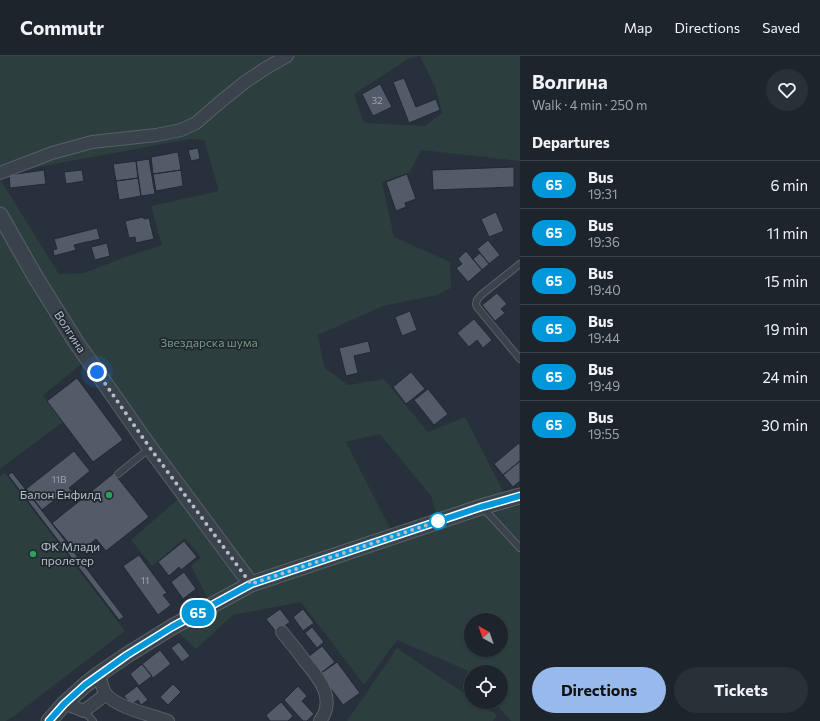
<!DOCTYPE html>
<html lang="en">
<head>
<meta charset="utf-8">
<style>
  :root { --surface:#1d242c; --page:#2a3038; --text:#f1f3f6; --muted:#a0a4a9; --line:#3b4148; --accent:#97b9eb }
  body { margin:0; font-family:Commissioner,sans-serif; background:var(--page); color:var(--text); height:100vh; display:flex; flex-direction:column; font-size:15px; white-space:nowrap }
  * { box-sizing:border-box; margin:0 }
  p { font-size:13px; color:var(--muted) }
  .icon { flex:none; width:22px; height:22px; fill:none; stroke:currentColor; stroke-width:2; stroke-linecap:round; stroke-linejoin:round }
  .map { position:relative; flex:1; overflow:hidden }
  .sheet { display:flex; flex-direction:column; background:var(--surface); width:300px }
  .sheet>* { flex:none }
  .badge { padding:0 8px; border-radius:13px; font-size:14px; line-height:26px }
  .needle { width:26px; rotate:320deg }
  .tools { position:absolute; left:464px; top:557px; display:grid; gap:8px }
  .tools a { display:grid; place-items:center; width:44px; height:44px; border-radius:50%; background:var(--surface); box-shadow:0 1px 3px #0004,0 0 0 1px var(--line); font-size:20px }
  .you { position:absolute; width:20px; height:20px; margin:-10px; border:3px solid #fff; border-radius:50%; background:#1a73e8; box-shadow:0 0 0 6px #1a73e833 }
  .map>.badge { position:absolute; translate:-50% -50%; box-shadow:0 0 0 2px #fff }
  h2 { padding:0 12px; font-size:15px; line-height:36px }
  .round { display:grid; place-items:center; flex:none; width:42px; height:42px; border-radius:21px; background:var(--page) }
  .overview { display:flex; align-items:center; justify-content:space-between; height:68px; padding:0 12px }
  h1 { font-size:19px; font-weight:700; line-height:30px }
  .primary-button { display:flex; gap:8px; margin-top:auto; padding:8px 12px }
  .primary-button a { flex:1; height:46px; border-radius:24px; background:var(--accent); color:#111; font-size:16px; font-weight:700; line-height:46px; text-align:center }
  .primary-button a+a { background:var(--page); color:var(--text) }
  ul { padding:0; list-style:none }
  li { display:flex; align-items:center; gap:12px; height:48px; padding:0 12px; border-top:1px solid var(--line) }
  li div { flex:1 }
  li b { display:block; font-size:15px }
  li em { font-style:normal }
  li .badge { min-width:44px; font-weight:700; text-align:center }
  header { display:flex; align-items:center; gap:24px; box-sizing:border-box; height:56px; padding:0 20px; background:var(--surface); border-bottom:1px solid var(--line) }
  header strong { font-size:19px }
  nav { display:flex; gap:22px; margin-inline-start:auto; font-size:14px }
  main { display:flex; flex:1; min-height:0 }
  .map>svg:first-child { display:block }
</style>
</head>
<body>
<header>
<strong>Commutr</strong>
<nav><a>Map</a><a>Directions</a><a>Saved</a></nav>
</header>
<main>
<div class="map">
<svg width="520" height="665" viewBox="0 0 520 665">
  <rect width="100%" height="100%" fill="#27303b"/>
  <path fill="#2c3e3e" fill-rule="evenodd" d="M0 0H419L408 3 354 38 364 67 425 70 442 57 436 33 420 0H520V105L421 94 410 116 382 126 394 181 450 206 451 232 437 239 383 250 318 279 324 311 348 329 384 323 428 376 465 361 503 435 509 452 520 450V665H511L494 646H501V616H471V619L466 614 397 584 364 629 301 546 233 559 196 593 172 571 211 549 191 510 201 501 185 482 152 510 131 484 184 438 88 303 43 339 63 366 0 413V123L59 218 84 217 128 200 162 189 151 150 219 135 204 84 191 83 0 118ZM380 378 431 440 439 469 394 480 346 386ZM471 564H501V594H471Z
    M5 417 125 575 14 660 6 665H0V420Z
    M397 592 471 642V646H477L497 659 493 665H347Z"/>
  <path fill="#535b68" stroke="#212932" d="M404 22 416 51 436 43 440 54 409 67 393 26Z
    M380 28 392 51 373 60 362 38Z
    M198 92 200 103 191 105 188 94Z
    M178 96 181 114 153 118 151 101Z
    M149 103 155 138 141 140 136 105Z
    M136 105 138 122 116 125 113 108Z
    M514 111V131L433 134 432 114Z
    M44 114 46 128 10 132 9 119Z
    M82 114 84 125 66 128 64 116Z
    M181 114 183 130 156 135 153 118Z
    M407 118 416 143 405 147 406 151 396 155 386 126Z
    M138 122 141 140 119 144 116 125Z
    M496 156 504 175 489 181 481 163Z
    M143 161 144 163 149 162 154 183 136 187 135 181 129 182 125 165Z
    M97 172 100 183 74 189 76 194 54 200 53 194 57 193 54 183Z
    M488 184 500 199 489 208 477 193Z
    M107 187 110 200 95 204 91 191Z
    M466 195 482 214 468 226 456 212 462 208 458 203Z
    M480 197 489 208 482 214 473 203Z
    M497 237 507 248 501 253 505 257 495 265 482 249Z
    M410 255 417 274 402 280 395 261Z
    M474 263 492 284 483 292 477 284 469 291 457 277Z
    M368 285 371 296 354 300 358 317 346 320 339 292Z
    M411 316 425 333 406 348 393 331Z
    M77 322 123 384 93 406 47 345Z
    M428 333 448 358 434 369 414 344Z
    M519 387 520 389V405L503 419 494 408Z
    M74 395 90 415 69 432 74 438 67 444 62 438 42 454 26 433Z
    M520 405V425L513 431 503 419Z
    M12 416 124 561 119 564 8 419Z
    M114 417 149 461 106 495 96 483 78 498 52 467Z
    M184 485 197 501 181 514 179 511 169 520 158 506Z
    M139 499 167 537 163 539 171 549 158 559 123 510Z
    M184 516 196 533 183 543 171 526Z
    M280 553 290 566 276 576 266 563Z
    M303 553 314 567 303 575 293 561Z
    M312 571 324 586 317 592 305 577Z
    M179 586 190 600 182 606 171 592Z
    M322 590 335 606 321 617 308 601Z
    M160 594 171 608 153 622 142 608Z
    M337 606 360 637 343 649 320 618Z
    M142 608 152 620 139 630 130 618Z
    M173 628 181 636 168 649 160 641Z
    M137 630 148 644 141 649 138 644 131 649 124 640Z
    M298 630 307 640 302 645 314 658 307 665H303L284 644Z
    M281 646 293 660 288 665H270L266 659Z"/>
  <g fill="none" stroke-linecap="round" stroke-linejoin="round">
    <defs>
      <path id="service" d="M520 208 481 239 477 244 476 248 477 251 520 303
        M118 418 150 392
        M483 452 520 492
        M84 655 93 665"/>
      <path id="minor" d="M0 117 52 97 92 86 156 79 181 74 196 67 219 47 245 26 266 12 287 0
        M282 576C289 585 297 594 304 604 318 621 337 642 320 665
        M99 618C101 624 102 633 106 638 117 652 152 659 168 665
        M64 648 69 649 84 655 106 638"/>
      <path id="tertiary" d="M0 159 36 222 76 286 150 392 251 528
        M49 665 64 648 85 629 99 618 127 599 172 571 251 528 481 451 520 440"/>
    </defs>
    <use href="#service" stroke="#586069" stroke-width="8"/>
    <use href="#minor" stroke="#586069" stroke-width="14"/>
    <use href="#tertiary" stroke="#586069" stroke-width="17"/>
    <use href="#service" stroke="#3a424b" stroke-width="6"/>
    <use href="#minor" stroke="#3a424b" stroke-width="12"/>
    <use href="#tertiary" stroke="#3a424b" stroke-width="15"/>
  </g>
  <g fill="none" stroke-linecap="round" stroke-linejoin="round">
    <defs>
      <path id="line" d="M49 665 64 648 85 629 127 599 172 571 251 528 481 451 520 440"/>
    </defs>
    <use href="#line" stroke="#fff" stroke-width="9"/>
    <use href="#line" stroke="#0098da" stroke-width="6"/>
    <path stroke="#b6bdc6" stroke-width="4" stroke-dasharray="0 7.2" d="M97 316 150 392 251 528 439 465H438"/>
  </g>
  <g fill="#2e9e5b" stroke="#1f2730" stroke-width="1.5">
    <circle cx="109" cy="439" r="4"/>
    <circle cx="33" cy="498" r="4"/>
  </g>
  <circle fill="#fff" stroke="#0098da" stroke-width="2" cx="438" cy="465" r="8"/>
  <g text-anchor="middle" stroke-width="3.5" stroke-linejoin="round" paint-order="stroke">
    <g font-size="10" fill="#9da4ae">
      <text x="377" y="48">32</text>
      <text x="59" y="427">11B</text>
      <text x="145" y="528">11</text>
    </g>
    <g font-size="12" fill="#b6bdc6" stroke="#1f2730">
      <text transform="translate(70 276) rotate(57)" y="4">Волгина</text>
    </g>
    <g font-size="12" fill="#77997f" stroke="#1f2730">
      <text x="209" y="291">Звездарска шума</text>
    </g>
    <g font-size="12" fill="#b6bdc6" stroke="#1f2730" text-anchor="end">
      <text x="101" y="443">Балон Енфилд</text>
      <text x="41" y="495" text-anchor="start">ФК Млади<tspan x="41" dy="14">пролетер</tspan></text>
    </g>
  </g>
</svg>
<div class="tools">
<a><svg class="needle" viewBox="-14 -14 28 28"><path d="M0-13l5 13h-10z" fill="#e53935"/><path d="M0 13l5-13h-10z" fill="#a0a4a9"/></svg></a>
<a><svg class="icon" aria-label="locate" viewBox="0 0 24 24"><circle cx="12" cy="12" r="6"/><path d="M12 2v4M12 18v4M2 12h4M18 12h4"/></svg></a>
</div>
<div class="you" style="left:97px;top:316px"></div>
<b class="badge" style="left:198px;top:557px;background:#0098da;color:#fff">65</b>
</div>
<section class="sheet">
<div class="overview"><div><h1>Волгина</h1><p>Walk · 4 min · 250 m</p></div><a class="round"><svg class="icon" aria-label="heart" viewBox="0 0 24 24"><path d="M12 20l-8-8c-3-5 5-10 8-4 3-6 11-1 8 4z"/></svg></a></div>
<h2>Departures</h2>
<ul>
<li><span class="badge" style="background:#0098da;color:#fff">65</span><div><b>Bus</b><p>19:31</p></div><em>6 min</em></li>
<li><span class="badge" style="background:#0098da;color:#fff">65</span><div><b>Bus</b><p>19:36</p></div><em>11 min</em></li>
<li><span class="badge" style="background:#0098da;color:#fff">65</span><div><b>Bus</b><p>19:40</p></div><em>15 min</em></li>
<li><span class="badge" style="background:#0098da;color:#fff">65</span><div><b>Bus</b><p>19:44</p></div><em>19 min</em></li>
<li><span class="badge" style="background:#0098da;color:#fff">65</span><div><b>Bus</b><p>19:49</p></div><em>24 min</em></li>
<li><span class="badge" style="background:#0098da;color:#fff">65</span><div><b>Bus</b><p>19:55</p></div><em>30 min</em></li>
</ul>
<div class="primary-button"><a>Directions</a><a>Tickets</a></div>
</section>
</main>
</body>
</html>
